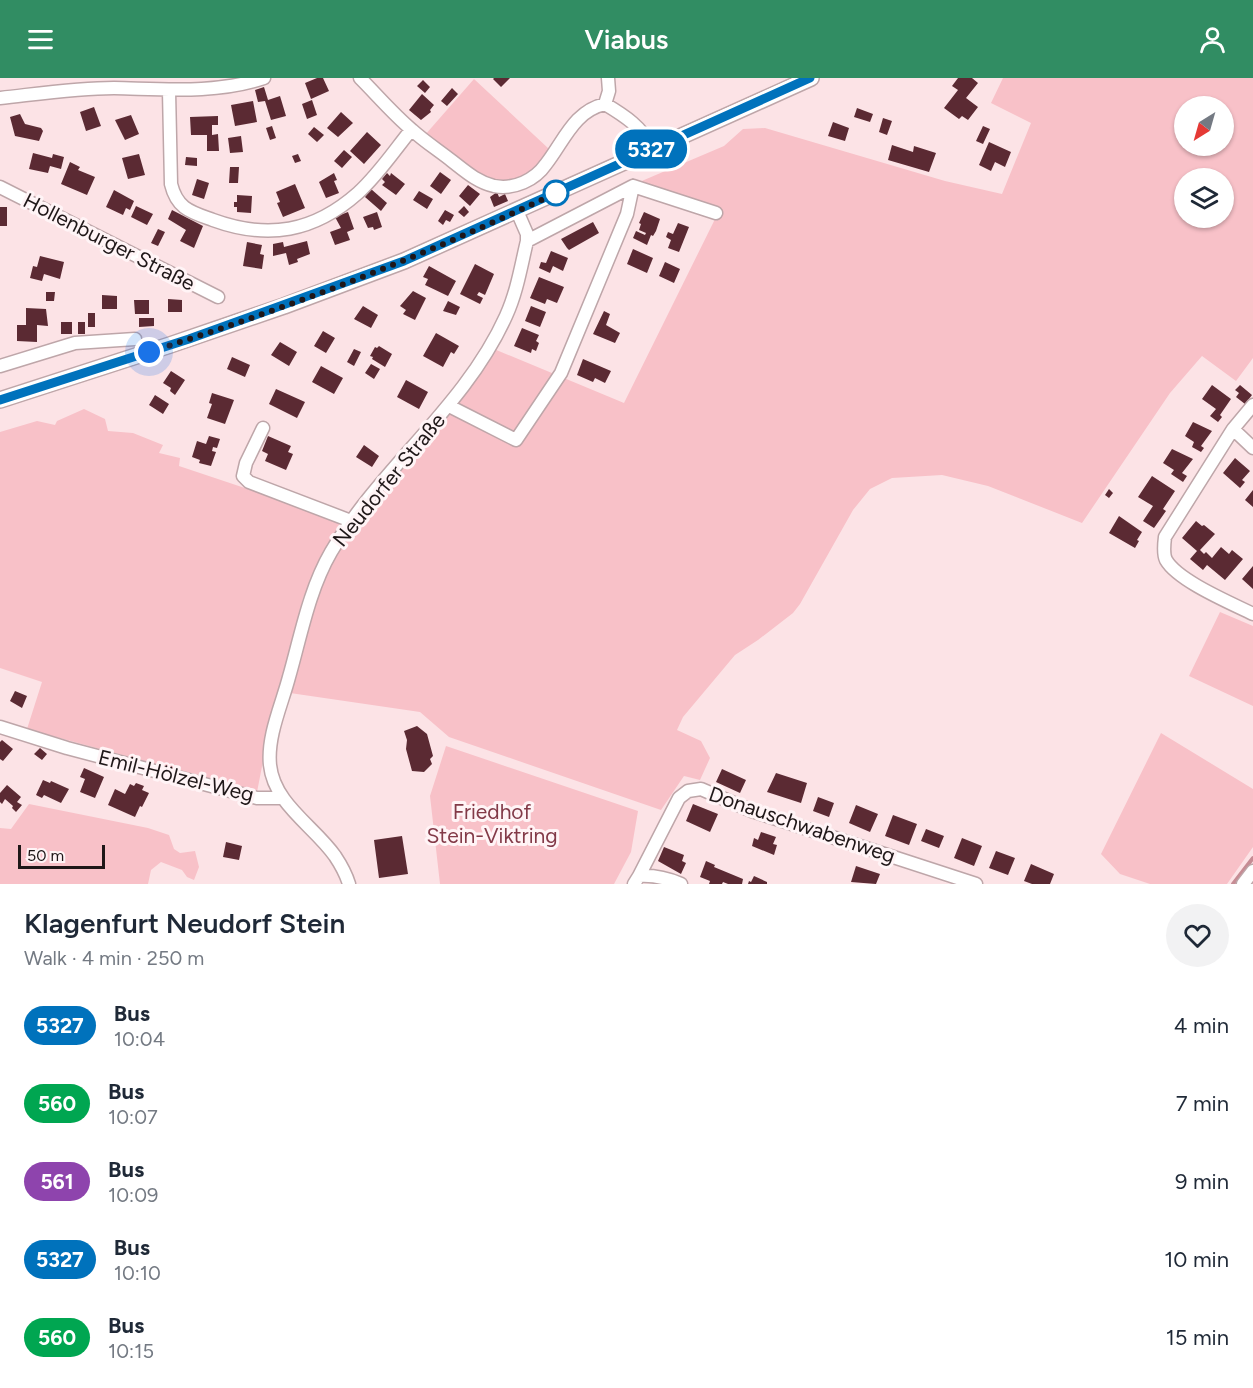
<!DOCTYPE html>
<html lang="en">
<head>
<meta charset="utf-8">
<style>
  :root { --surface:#fff; --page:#f2f2f3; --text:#1f2937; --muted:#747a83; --accent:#318d63 }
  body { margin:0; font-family:Figtree,sans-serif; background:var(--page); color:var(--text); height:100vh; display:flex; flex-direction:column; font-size:22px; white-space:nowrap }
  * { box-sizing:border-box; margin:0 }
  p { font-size:20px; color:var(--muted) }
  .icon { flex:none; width:33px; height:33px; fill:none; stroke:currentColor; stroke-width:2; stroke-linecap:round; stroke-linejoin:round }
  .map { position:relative; height:806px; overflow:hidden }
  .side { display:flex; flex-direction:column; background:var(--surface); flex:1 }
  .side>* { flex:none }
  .badge { padding:0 12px; border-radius:20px; font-size:21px; line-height:39px }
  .needle { width:39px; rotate:217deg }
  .fabs { position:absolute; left:1174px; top:18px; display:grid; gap:12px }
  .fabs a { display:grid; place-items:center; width:60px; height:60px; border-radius:50%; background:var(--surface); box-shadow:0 2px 4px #0004; font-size:30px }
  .scale { position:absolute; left:18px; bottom:15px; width:87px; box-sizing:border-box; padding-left:6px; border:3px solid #1f1718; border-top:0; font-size:16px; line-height:21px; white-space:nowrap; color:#1f1718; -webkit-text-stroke:4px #fff4f6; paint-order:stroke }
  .you { position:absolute; width:30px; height:30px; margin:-15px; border:4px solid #fff; border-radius:50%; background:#1a73e8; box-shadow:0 0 0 9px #1a73e833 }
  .map>.badge { position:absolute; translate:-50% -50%; box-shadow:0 0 0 3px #fff }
  .round { display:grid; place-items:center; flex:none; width:63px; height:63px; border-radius:32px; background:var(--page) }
  .overview { display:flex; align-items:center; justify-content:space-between; height:102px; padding:0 24px }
  h1 { font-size:28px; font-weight:600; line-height:45px }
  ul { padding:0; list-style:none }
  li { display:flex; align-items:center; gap:18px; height:78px; padding:0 24px }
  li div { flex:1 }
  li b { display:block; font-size:22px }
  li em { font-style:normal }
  li .badge { min-width:66px; font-weight:700; text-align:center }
  header { display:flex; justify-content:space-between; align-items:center; height:78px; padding:0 24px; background:var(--accent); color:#fff; font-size:27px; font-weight:600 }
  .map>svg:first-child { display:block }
</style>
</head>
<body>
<header><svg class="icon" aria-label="menu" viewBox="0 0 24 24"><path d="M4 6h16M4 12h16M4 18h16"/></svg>Viabus<svg class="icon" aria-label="person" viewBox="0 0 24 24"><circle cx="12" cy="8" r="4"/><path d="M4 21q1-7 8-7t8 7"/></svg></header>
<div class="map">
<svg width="1253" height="806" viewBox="0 0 1253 806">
  <rect width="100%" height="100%" fill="#fce3e6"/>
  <path fill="#f8c1c8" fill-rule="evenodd" d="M1003 0H1253V280L1236 303 1202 278 1170 315 1082 445 988 408 942 397 892 400 870 411 853 432 800 526 793 535 758 562 735 577 683 639 677 652 701 663 710 680 700 702 684 698 661 732 449 659 420 634 290 615 312 525 332 480 371 424 494 271 624 325 719 133 637 105 724 68 743 51 765 50 945 103 1002 116 1031 45 991 25ZM1185 28H1224V68H1185ZM1185 100H1224V140H1185Z
    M474 1 549 71C545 77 541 86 536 91 501 127 454 78 425 57Z
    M84 331 105 341 108 353 133 355 163 367 159 375 180 380 179 388 328 438 341 448 315 493 303 520 281 607 276 617 257 714 27 651 42 604 0 590V354L37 343 55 347 57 343Z
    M1220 534 1253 548V628L1189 598Z
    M1161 655 1253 711V769L1227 806H1150L1120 796 1101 776Z
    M446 668 638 733 631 774 614 806H440L430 718Z
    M29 726 148 750 169 757 174 771 180 775 195 773 199 789 194 802 187 799 182 792 161 784 151 792 148 806H0V750L11 751Z"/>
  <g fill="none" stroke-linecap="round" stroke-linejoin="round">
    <path stroke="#c68c94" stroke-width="4" d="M1233 806 1253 780"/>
  </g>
  <path fill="#5b2a33" d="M317 0H323L329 13 311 21 305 5Z
    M494 0H510L501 9 493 1Z
    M958 0H972L978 5 966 20 978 29 968 42 962 38 959 41 944 30 958 12 952 8Z
    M423 2 430 9 425 15 417 8Z
    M264 9 268 22 280 18 286 38 271 42 265 23 258 24 255 12Z
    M452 10 458 16 447 28 441 23Z
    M422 16 434 27 430 32 431 34 421 42 409 32Z
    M312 22 317 37 307 41 302 26Z
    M253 23 257 44 235 48 231 27Z
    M94 29 101 48 86 53 80 34Z
    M857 30 873 36 870 44 854 39Z
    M341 34 353 45 338 59 327 50Z
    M20 36 25 46 41 50 43 53 39 63 15 58 10 39Z
    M131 37 139 56 125 62 115 42Z
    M218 38V47H212V57L218 56 219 73H207V57H191L190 39Z
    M883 40 892 43 887 57 879 54Z
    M833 44 849 50 845 63 828 58Z
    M272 48 276 60 270 62 266 50Z
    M983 48 990 51 983 66 976 63Z
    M314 49 324 57 317 64 308 56Z
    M367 54 381 67 364 86 350 73Z
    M241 58 243 74 230 75 228 60Z
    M989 64 1011 74 1005 89 995 84 991 93 979 87Z
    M892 67 913 74 914 68 936 75 929 94 888 82Z
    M344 72 352 79 342 90 334 83Z
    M33 75 52 80 53 76 64 79 61 91 50 88 48 95 29 91Z
    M139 76 145 97 128 101 122 80Z
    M298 76 301 83 295 85 292 78Z
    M186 79 197 80V88L185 87Z
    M70 84 80 89 78 92 95 99 87 117 61 106Z
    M230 89H239L238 105H229Z
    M440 94 451 102 441 116 430 108Z
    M334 95 337 102 334 103 339 115 326 120 319 104Z
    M387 95 390 98 391 95 405 106 396 117 382 107 385 104 382 101Z
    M197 101 209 105 204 121 192 117Z
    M295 106 305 130 283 139 277 125 280 124 276 114Z
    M468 107 480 116 470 128 459 118Z
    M371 111 387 125 381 133 365 119Z
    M114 112 134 123 130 132 126 130 123 137 106 129Z
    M419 113 433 121 427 131 413 122Z
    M497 114 499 119 505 116 508 123 494 129 490 119Z
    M237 117 252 118 251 135 237 134V129H234V124H237Z
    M136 128 153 136 147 147 131 139Z
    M464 128 469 134 464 139 458 134Z
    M0 129H7V148H0Z
    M172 132 203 148 194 170 180 163 186 152 168 141Z
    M445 132 454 137 450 144 446 142 443 147 438 143Z
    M348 134 354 151 347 154 350 162 335 167 330 154 341 150 335 139Z
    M377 134 382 149 374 152 373 149 368 150 363 139Z
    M644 134 660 141 656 153 653 158 651 157 647 167 633 160 636 153 645 157 646 155 639 152 641 146 639 145Z
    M593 144 599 155 569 172 567 170 561 161Z
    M678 145 689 149 679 174 668 170 671 162 666 159 668 154 673 156Z
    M158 151 165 154 158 168 151 165Z
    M307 163 310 176 297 181 298 184 289 187 286 175 273 178V166L283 164 284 169Z
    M247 164 262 167 260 176 264 177 262 191 243 188Z
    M633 171 653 180 647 195 627 186Z
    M551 173 568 180 563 193 553 188 550 195 539 190 541 184 546 185Z
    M40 178 64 184 60 201 44 196 42 203 30 200 33 188 37 189Z
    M665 184 680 191 674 205 659 198Z
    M475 186 494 196 485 217 479 214 477 217 483 220 480 226 460 216Z
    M429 188 456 203 448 218 425 207 428 201 423 199Z
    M539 199 564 209 557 225 547 221 545 226 530 220Z
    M413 213 426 220 415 242 403 236 406 232 400 228Z
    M46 214H55L54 223H46Z
    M102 217 117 218V231H102Z
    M168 221 182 222V234H168Z
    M134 222H149V236H135Z
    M448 223 460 229 456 237 443 233Z
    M363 228 378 237 371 250 354 241Z
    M531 228 546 234 540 249 525 243Z
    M26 230 46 231 48 248 37 247V264L17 263V247H26Z
    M604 233 610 236 606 247 620 255 615 265 593 256Z
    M88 235H95V249H88Z
    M139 240H154V248L139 249Z
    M61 244H72V256H61Z
    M78 244H85V256H78Z
    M522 250 539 257 536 263 539 265 536 273 532 271 531 275 514 268Z
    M323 253 335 260 326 275 314 268Z
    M436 255 459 268 454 276 451 274 443 289 423 278Z
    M280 264 297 274 289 288 271 277Z
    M379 268 392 276 385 289 372 281 373 279 370 278 375 269 377 270Z
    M354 271 361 274 354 288 347 284Z
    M232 279 250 287 245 299 227 291Z
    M583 281 611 293 605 305 595 300 593 304 577 297Z
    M371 286 380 291 374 301 365 295Z
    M321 288 343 300 334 316 312 304Z
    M171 293 185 302 175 317 170 313 171 310 163 305Z
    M406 302 428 314 419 331 397 319Z
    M1212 307 1231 321 1220 337 1222 339 1218 344 1210 338 1216 331 1202 321Z
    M1240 307 1252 317 1245 326 1236 319 1239 315 1235 312Z
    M276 311 305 324 297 340 269 326Z
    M212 315 234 322 225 346 207 340 212 326 209 325Z
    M155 317 169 326 163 336 149 327Z
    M1193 344 1212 353 1201 368 1204 370 1201 374 1192 369 1194 364 1185 358Z
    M209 358 220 361 217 370 213 369 212 373 216 374 211 388 199 385 200 382 192 379 197 363 206 366Z
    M268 358 291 368 288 374 293 376 286 392 265 383 268 376 262 373Z
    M364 367 379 378 372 389 356 379Z
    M1172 371 1193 381 1182 395 1187 398 1183 404 1171 396 1174 392 1163 385Z
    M1235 380 1250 393 1242 402 1245 404 1240 410 1223 395Z
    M1152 398 1175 413 1163 431 1166 433 1154 450 1143 443 1153 428 1138 419Z
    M1109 411 1113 415 1109 420 1105 417Z
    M1253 412V429L1245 422Z
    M1119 438 1142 454 1137 462 1139 463 1135 470 1109 455Z
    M1196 443 1202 448 1204 447 1215 456 1200 472 1204 476 1206 474 1212 480 1221 469 1229 476 1232 472 1243 481 1225 502 1207 487 1203 492 1190 481 1197 473 1182 460Z
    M1253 488V511L1242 501Z
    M15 613 27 618 22 630 10 623Z
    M417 648 427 656 433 678 430 681 432 686 424 694 412 693 406 671 407 662 404 653Z
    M2 662 13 671 3 683 0 681V664Z
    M40 670 47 676 42 682 34 676Z
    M84 690 104 699 95 720 80 714 85 701 80 699Z
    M722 691 746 702 740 715 716 704Z
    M776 695 807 705 801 725 767 714Z
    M43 702 50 705 51 703 69 711 61 725 44 717 42 720 36 717Z
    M136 705 144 708 142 712 149 715 142 729 140 728 135 739 108 727 115 711 125 716 130 706 134 708Z
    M7 707 21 719 17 724 22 727 16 734 12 730 13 728 5 721 2 726 0 724V715Z
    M818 719 834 725 829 739 813 733Z
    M693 726 718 736 710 754 686 743Z
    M856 727 878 736 870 754 849 745Z
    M893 737 917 746 909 767 885 758Z
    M926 751 944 758 939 770 921 763Z
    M761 754 776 759 773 766 777 767 774 777 752 768 754 760 758 762Z
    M402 758 408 796 379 800 374 762Z
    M962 760 982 768 974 788 954 780Z
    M226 764 242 768 239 782 223 779Z
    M664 769 684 777 682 783 686 785 681 796 658 783Z
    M996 773 1015 780 1008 797 989 790Z
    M706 783 715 787 714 789 743 801 742 806H728L723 804 722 806H709L710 803 700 799Z
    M1031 786 1054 796 1050 806H1032L1024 803Z
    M856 788 880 796 876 806 851 804Z
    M754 798 767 804V806H748L749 803 751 804Z"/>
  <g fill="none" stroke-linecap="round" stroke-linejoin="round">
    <defs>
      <path id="minor" d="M360 0C377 17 393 36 412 52 424 63 438 72 452 83 465 93 477 104 494 108 514 112 535 102 546 86 564 63 574 33 605 26 625 38 642 49 652 70
        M169 13 171 106C177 131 191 134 213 142 268 162 314 154 358 115 378 97 394 73 411 52
        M0 20C37 16 77 10 114 10 164 11 216 16 264 0
        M605 26 609 13 608 0
        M633 108 716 135
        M0 109 218 219
        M527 163 633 108
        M0 288 75 265 135 261
        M1253 327 1233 351 1165 459C1164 467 1163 476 1166 482 1178 503 1231 525 1253 536
        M449 328 516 362 561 295 627 136 633 108
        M263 350 246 385 243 398 249 404 351 443
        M1233 351 1253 370
        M0 649 67 670 257 720H283
        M639 798 679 720 688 713 701 711 752 733 976 806
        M349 806C346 796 341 787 335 778 314 748 274 726 270 687 267 658 282 626 289 599 301 557 309 512 331 474 381 389 465 329 506 238 517 214 521 188 527 163V156L517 133
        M634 806 639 798C655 797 667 800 681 806
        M1243 806 1253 793"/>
      <path id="major" d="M0 322 170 267 284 228 404 183 811 0"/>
    </defs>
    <use href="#minor" stroke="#bea6a9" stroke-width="15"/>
    <use href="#major" stroke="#bea6a9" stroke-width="18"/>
    <use href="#minor" stroke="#fff" stroke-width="12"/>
    <use href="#major" stroke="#fff" stroke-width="15"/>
  </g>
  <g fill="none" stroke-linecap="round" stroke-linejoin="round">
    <defs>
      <path id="line" d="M0 322 189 261 404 183 810 0"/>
    </defs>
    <use href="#line" stroke="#fff" stroke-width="14"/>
    <use href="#line" stroke="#0072bc" stroke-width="9"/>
    <path stroke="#1f1718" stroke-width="6" stroke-dasharray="0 10.8" d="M149 274C288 230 425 178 556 115"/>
  </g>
  <circle fill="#fff" stroke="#0072bc" stroke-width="3" cx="556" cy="115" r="12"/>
  <g text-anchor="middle" stroke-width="6" stroke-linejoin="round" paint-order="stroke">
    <g font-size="21" fill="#1f1718" stroke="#fff4f6">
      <text transform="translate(109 164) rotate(27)" y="7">Hollenburger Straße</text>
      <text transform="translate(389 402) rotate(-51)" y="7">Neudorfer Straße</text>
      <text transform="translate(176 698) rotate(14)" y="7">Emil-Hölzel-Weg</text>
      <text transform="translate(802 747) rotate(19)" y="7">Donauschwabenweg</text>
    </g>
    <g font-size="21" fill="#833a48" stroke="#fff4f6">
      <text x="492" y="741">Friedhof<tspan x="492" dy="24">Stein-Viktring</tspan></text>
    </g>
  </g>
</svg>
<div class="fabs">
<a><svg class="needle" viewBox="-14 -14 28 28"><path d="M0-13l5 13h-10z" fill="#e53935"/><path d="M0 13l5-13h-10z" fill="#747a83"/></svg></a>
<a><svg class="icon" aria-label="layers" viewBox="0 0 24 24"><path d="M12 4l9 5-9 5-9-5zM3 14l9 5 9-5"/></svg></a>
</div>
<div class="scale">50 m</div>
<div class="you" style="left:149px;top:274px"></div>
<b class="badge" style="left:651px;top:71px;background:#0072bc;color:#fff">5327</b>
</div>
<section class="side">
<div class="overview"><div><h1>Klagenfurt Neudorf Stein</h1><p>Walk · 4 min · 250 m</p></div><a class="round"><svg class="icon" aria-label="heart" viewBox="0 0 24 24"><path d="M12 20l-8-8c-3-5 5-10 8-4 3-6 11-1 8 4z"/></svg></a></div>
<ul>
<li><span class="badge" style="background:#0072bc;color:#fff">5327</span><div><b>Bus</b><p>10:04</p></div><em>4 min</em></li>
<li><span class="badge" style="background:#00a651;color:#fff">560</span><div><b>Bus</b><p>10:07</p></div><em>7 min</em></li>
<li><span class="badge" style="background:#8e44ad;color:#fff">561</span><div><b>Bus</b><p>10:09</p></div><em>9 min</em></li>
<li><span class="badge" style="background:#0072bc;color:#fff">5327</span><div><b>Bus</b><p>10:10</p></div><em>10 min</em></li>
<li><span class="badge" style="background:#00a651;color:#fff">560</span><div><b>Bus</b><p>10:15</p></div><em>15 min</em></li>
</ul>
</section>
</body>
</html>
